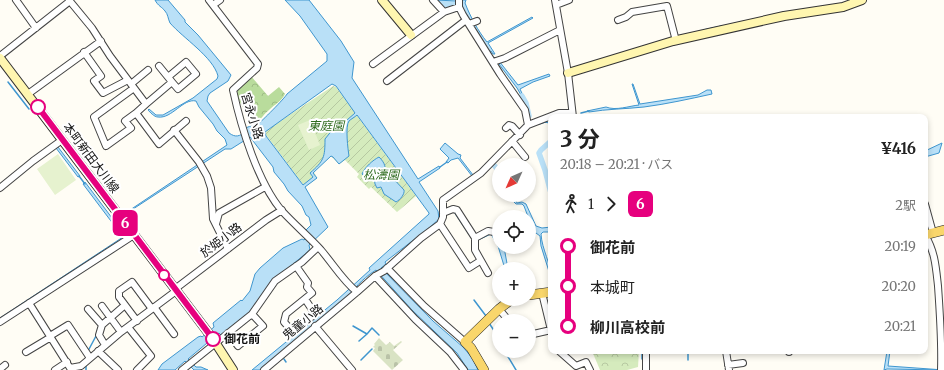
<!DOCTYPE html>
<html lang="ja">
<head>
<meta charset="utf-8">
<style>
  :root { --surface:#fff; --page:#f6f6f6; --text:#222; --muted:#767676 }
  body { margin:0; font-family:Merriweather,"Noto Sans JP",serif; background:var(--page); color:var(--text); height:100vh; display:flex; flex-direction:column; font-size:15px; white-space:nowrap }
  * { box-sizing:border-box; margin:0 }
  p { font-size:13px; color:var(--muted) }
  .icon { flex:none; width:22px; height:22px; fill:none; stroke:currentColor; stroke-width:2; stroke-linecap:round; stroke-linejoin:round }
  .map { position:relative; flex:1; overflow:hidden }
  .panel { position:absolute; left:548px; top:114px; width:380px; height:240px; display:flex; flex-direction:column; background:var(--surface); border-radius:8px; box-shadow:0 2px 6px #0003 }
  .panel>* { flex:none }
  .badge { padding:0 8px; border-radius:6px; font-size:14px; line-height:26px }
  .needle { width:26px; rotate:225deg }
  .tools { position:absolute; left:492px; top:158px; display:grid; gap:8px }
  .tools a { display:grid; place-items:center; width:44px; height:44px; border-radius:50%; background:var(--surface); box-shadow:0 2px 6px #0003; font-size:20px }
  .map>.badge { position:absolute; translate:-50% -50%; box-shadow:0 0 0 2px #fff }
  .legs { display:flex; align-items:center; gap:6px; height:44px; padding:0 12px; font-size:13px }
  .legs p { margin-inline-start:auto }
  .summary { display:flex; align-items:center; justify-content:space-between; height:68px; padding:0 12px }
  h1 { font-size:22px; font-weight:700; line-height:30px }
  ul { padding:0 12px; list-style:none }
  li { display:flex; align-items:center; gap:14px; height:40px; font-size:15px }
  li i { display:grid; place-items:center; width:6px; height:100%; margin:0 5px; background:currentColor }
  li i::after { content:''; width:10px; height:10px; margin:-5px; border:3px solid; border-radius:50%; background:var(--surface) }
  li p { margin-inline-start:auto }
  li:first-child i { background:linear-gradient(#0000 50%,currentColor 0) }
  li:last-child i { background:linear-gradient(currentColor 50%,#0000 0) }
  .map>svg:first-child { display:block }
</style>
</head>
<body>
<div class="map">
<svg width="944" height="370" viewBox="0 0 944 370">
  <defs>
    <pattern id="forest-crowns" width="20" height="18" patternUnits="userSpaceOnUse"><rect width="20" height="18" fill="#b9dc9c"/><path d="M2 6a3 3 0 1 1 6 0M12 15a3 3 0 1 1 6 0" fill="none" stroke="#9ebc85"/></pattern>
    <pattern id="cemetery-stones" width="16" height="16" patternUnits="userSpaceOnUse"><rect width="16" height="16" fill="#d9e3c4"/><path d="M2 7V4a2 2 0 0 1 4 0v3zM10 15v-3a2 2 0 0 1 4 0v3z" fill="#b9c2a7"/></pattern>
    <pattern id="park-crowns" width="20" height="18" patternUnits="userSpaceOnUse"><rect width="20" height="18" fill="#d5ebbd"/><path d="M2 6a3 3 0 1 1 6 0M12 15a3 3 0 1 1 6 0" fill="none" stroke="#b6c8a1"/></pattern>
    <pattern id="garden-furrows" width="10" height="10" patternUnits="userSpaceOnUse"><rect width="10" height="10" fill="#d5ebbd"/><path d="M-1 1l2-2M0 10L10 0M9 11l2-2" fill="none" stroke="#b6c8a1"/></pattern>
  </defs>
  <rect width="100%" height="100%" fill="#fffdf5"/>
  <path fill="url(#forest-crowns)" d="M251 76 268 96 279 87 285 94C281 102 275 104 269 110 264 114 260 120 256 124H251C249 120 248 115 246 111 241 104 237 99 237 90Z"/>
  <path fill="url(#cemetery-stones)" d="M379 338 386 345 390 342 394 346 401 341 402 342 393 350 403 360 392 370 373 351 375 348 373 347 375 345 374 344Z"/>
  <path fill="url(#park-crowns)" d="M592 351H639L638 367 627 370H600Z"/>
  <path fill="url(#garden-furrows)" d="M333 86 336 87 416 196 397 212 371 187 369 189 357 177 359 174 345 160 339 164 331 156 314 172 317 178 305 187 266 135 265 133 267 130Z"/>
  <path fill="#e6f2cf" d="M310 120 320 145 309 150 298 125Z
    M58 154 76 180 55 195 37 169Z"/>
  <path fill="#b9e0f7" stroke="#3f96cf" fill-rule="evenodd" d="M155 0H168L185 20V22L198 35 231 75 228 81 210 93 208 96 207 101 229 133C236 138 239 136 246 132L245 129C249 125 253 127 257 125 261 122 285 98 287 94L327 61V54L300 16 285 0H309L341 41 354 62 352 78 418 179 439 166 440 168 419 182 438 211 439 219 429 228 385 262 386 264 381 268 433 321 463 347 473 359 478 370H468L457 353 412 310 376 270C368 275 354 286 352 295L260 370H252L337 300 370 270 369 268 429 214V213L357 115C355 117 351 119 349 121 345 126 348 150 349 156L339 164 333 157 331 156 313 173 317 178 305 187 328 227 309 245 310 250 270 283 251 311 221 335 219 333 188 359 196 367H201L208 370H194L185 361 175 370H158L162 364 198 337 201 336 202 337 214 327 213 323 241 300 242 301 250 291 255 274 260 268 283 248 302 239 304 240 310 234 306 230 311 225 309 217 306 215 302 206 288 191 284 184 274 172 273 167 250 137 231 149H225L127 213V212L227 145 225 139 217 131 213 124 199 107 196 101C183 98 172 119 158 117 154 117 150 112 148 110L149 109 156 115H163L193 98 217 79 218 76C213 57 183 38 170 23 168 19 168 14 165 11 162 7 158 6 155 0ZM332 84 336 86 355 113 347 120 333 129 325 139C325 157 324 161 310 173L313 177 303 185 266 136 265 132Z
    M435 0 457 1 458 4 445 10Z
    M462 0H466L465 3C470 16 478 31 487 42L532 17 533 18 488 43 495 54H493L491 51 489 52 461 7Z
    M499 61 518 85 549 74 550 76 533 82 520 89 526 102H525L517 88 499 64 497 62Z
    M632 84H633L640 104 698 95 707 90H711L712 94C689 99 667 104 644 107 625 109 607 109 589 112L587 111 606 107C616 111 629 106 639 105Z
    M445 143 458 154 461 155 460 158 473 175 472 176 458 158 451 160 448 163 446 162 449 158 440 149Z
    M942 143 939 153 925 157V151Z
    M58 147 80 176 78 177 56 148Z
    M379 157C385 163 386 167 385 175L386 177 390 175 404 190C405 194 400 200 396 202L384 194 381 187 377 188 375 184 374 176 371 179 367 178 362 174C365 167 373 160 379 157Z
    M85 182 127 238 0 320V318L123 237 83 184Z
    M511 195H513L517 203 522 202 526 204 536 226 542 228 551 227V232H543L541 234C542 250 551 263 551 278L541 246 540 236 536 233 529 235V232L533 230 524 206 522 204H516L514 202Z
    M456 211 474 238C487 233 499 227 499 247H504L508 269H505L498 246 491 234 474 242 454 212Z
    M887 351H890L888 366 944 370 887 369 884 370Z"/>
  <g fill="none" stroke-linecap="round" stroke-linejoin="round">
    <path stroke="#3f96cf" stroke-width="1.5" d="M704 30 722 26
      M641 47 648 45
      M8 82 29 109
      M581 113 589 111
      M539 124 545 122 551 123
      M440 167 447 162
      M79 176 85 184
      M474 300 486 316
      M489 323 499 338
      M353 326 367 334 372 328 379 335
      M359 341 367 334
      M88 351 96 336
      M688 351V360
      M507 355 516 370
      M284 359 286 362
      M642 359V351
      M361 360 372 349
      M86 364V370"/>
    <path stroke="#b9e0f7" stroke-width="5.5" d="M522 96 526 103 529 116
      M551 141 541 150 539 153 545 170 551 193
      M493 164 499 171"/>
    <defs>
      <path id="street" d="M16 0 36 28
        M69 0 92 28 110 56 146 104 136 113 159 144 186 121
        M209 0 258 64 257 68 233 90C241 127 258 183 282 211 295 225 309 237 321 250 333 264 343 281 357 292
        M433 0 444 12
        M459 0V7L463 15 500 74 525 110 528 125
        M555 0 568 73 573 117
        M213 5 220 0
        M556 5 569 0
        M618 20 626 17 632 12 667 6 676 41
        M469 24 477 21
        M84 52 101 76 94 81 103 93 128 80
        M0 56 70 1
        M493 62 505 58 560 30
        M373 64 444 12 459 7
        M168 77 186 62 196 74 178 89 172 82
        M387 81 466 20
        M131 84 148 70
        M134 88 94 117 106 146 131 128 125 121 136 113
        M28 94 101 41
        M146 104 172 82 159 66
        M506 128 509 125 512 126 520 135
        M174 130 199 162 207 176 211 188 213 219 228 249
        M512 141 525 157
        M0 188 33 161 62 140
        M925 204 933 233
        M443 213 453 209 457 210 475 238V250L488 273
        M216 224 219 213 265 187
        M440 224 469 268 480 261
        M925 235C935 251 936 268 938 286 940 314 942 342 941 370
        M475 238 488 231 494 232
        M296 266 308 283 307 287 312 293 286 314 284 322 293 332 315 314 305 299
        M387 268 424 306 465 342
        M375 276 415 319 450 352 464 370
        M175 289 266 220 282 210
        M542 293 551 330
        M29 303 70 368 81 366 121 332 176 291
        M102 306 121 332
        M154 307 174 334
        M88 309 102 325
        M499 309 509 321
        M137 321 119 297V291L132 282 152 309
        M0 322 134 235
        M315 326 352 370
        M128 327 151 356 137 370
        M228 333 238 346 263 326 252 314
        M529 335 551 330
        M50 336 68 325 90 358
        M105 345 99 335 102 325 125 305
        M98 351 118 370
        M559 351 576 366 586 362 590 370
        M646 351V370
        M726 351 729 370
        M26 352 51 337
        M508 352 509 351
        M789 352V351
        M728 365 743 363
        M0 369 5 365
        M55 370 67 362
        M182 370 252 314 275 281 302 262 318 247
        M264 370 357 292 375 276 384 271 421 238 440 224 443 217V200L481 173 528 125 559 113H572"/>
      <path id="secondary" d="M382 0 411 35
        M0 58 213 339 233 370
        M568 73 673 41 784 16 843 7 862 0"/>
      <path id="primary" d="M925 235 944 230
        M529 295 551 292
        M484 370 471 348 465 342 499 309 512 299"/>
    </defs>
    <use href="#street" stroke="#444" stroke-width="8"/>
    <use href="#secondary" stroke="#333" stroke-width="10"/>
    <use href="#primary" stroke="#222" stroke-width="10"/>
    <use href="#street" stroke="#fff" stroke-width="6"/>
    <use href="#secondary" stroke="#fff6b0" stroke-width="8"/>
    <use href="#primary" stroke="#f9d66b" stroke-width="9"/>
  </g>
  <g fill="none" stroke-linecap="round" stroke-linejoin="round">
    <defs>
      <path id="line-1" d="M38 107 213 339"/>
    </defs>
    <use href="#line-1" stroke="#fff" stroke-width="9"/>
    <use href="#line-1" stroke="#e6007e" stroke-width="6"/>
  </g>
  <g fill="#fff" stroke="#e6007e" stroke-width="2">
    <circle cx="38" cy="107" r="7"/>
    <circle cx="164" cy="275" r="5"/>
    <circle cx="213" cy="339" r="7"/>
  </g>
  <g text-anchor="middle" stroke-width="4" stroke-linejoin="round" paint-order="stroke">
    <g font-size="12" fill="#111" stroke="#fff">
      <text transform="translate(252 116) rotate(73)" y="4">宮永小路</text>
      <text transform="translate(91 158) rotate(53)" y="4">本町新田大川線</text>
      <text transform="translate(221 240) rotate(-37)" y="4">於姫小路</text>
      <text transform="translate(303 322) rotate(-39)" y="4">鬼童小路</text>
    </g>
    <g font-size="12" font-style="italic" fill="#2f6b1f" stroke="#fff">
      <text x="326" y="130">東庭園</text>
      <text x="381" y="179">松濤園</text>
    </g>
    <g font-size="12" font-weight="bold" fill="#111" stroke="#fff" text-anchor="start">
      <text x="224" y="343">御花前</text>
    </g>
  </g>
</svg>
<div class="tools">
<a><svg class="needle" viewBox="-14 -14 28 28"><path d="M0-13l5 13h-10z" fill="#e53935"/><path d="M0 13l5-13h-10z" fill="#767676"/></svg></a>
<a><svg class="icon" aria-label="locate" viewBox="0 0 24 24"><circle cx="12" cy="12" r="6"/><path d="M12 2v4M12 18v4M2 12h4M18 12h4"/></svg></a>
<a>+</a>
<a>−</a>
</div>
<b class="badge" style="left:125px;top:223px;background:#e6007e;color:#fff">6</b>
<section class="panel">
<div class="summary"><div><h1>3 分</h1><p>20:18 – 20:21 · バス</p></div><b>¥416</b></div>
<div class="legs"><svg class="icon" aria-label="walk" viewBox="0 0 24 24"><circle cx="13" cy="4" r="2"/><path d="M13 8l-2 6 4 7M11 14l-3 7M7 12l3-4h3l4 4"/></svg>1<svg class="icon" aria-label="forward" viewBox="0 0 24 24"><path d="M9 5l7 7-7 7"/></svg><b class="badge" style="background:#e6007e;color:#fff">6</b><p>2駅</p></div>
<ul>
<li><i style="color:#e6007e"></i><b>御花前</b><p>20:19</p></li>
<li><i style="color:#e6007e"></i><span>本城町</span><p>20:20</p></li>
<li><i style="color:#e6007e"></i><b>柳川高校前</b><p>20:21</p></li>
</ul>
</section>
</div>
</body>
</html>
